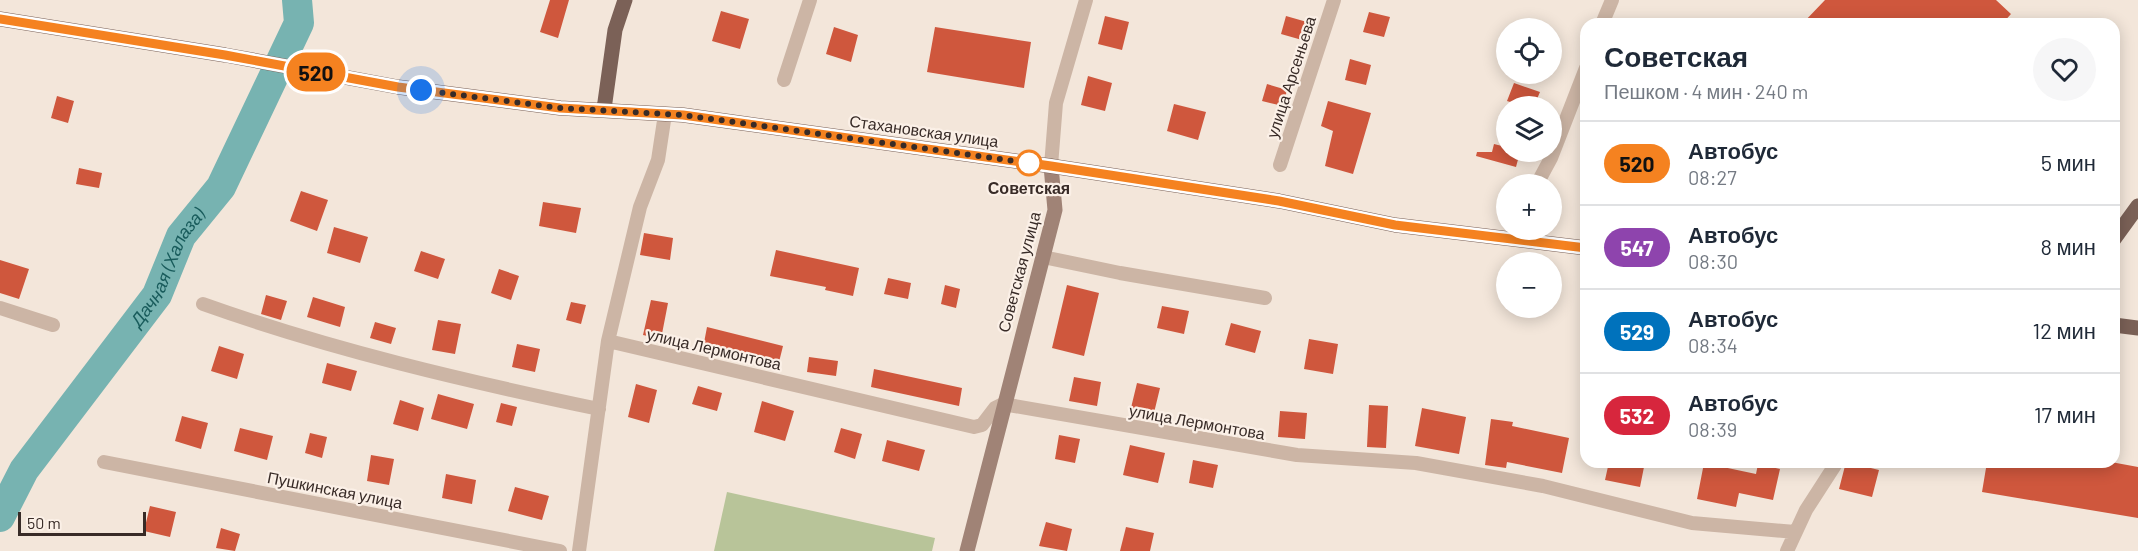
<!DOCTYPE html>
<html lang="ru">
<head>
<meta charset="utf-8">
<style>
  :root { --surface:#fff; --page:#f6f6f7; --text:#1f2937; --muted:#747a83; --line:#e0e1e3 }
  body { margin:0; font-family:Barlow,sans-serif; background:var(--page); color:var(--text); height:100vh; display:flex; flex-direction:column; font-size:22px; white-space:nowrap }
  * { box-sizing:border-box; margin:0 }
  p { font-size:20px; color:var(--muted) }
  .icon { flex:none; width:33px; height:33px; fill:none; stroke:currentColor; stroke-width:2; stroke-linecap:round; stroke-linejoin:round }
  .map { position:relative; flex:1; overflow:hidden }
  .panel { position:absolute; left:1580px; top:18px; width:540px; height:450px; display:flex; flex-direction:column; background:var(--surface); border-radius:18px; box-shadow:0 3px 15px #0003 }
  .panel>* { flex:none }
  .badge { padding:0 12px; border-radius:20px; font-size:21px; line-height:39px }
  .tools { position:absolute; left:1496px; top:18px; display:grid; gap:12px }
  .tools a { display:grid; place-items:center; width:66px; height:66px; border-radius:50%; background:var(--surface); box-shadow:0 3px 15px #0003; font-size:30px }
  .scale { position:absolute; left:18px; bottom:15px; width:128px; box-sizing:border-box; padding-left:6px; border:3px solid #382b27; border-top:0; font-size:16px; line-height:21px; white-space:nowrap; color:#382b27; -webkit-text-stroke:4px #fbf0e7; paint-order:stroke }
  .you { position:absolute; width:30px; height:30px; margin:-15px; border:4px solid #fff; border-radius:50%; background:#1a73e8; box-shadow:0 0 0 9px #1a73e833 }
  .map>.badge { position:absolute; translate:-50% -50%; box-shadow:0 0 0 3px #fff }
  .round { display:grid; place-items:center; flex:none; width:63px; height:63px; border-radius:32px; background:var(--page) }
  .headline { display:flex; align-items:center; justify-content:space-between; height:102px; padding:0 24px }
  h1 { font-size:28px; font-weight:700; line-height:45px }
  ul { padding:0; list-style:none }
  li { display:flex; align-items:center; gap:18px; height:84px; padding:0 24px; border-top:2px solid var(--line) }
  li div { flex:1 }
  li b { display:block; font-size:22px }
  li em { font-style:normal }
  li .badge { min-width:66px; font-weight:700; text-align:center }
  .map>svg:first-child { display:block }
</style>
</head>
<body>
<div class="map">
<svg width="2138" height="551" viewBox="0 0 2138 551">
  <rect width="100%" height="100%" fill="#f3e6da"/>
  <path fill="#b8c499" d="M727 492 935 538 932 551H714Z"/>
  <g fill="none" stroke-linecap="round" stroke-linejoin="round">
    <path stroke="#77b3b1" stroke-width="30" id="s1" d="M0 517 24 470 157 295 181 236 221 187 299 23 297 0"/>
  </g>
  <path fill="#cf573d" d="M550 0H569L558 38 540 32Z
    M1825 0H1996L2011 14 2002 24H1802Z
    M721 11 749 19 740 49 712 41Z
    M1369 12 1390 17 1384 37 1363 32Z
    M1105 16 1129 22 1122 50 1098 44Z
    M1286 16 1307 22 1302 40 1281 34Z
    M834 27 858 35 851 62 826 54Z
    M935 27 1031 42 1024 88 927 72Z
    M1350 59 1371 65 1366 85 1345 80Z
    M1088 76 1112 83 1105 111 1081 105Z
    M1514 83 1540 92 1534 106H1523L1507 101Z
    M1267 84 1287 90 1283 106 1262 101Z
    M57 96 74 101 68 123 51 118Z
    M1328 101 1371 113 1353 174 1325 166 1333 131 1321 126Z
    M1174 104 1206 112 1198 140 1167 131Z
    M1494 144 1506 147V152H1520L1516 167 1476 156 1477 152H1492Z
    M79 168 102 173 99 188 76 184Z
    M301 191 328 200 317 231 290 221Z
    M543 202 581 208 576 233 539 226Z
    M334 227 368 237 360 263 327 253Z
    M644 233 673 238 670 260 640 255Z
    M776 250 859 268 853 296 825 290 826 287 770 276Z
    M421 251 445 259 438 279 414 271Z
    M0 260 29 269 19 299 0 293Z
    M499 269 519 276 511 300 491 293Z
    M888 278 911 283 908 299 884 294Z
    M945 285 960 289 956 308 941 304Z
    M1067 285 1099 293 1084 356 1052 348Z
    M266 295 287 301 281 320 261 314Z
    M313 297 345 307 340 327 307 317Z
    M651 300 668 303 661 339 643 335Z
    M571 302 586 305 581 324 566 320Z
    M1162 306 1189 311 1184 334 1157 328Z
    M438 320 461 324 455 354 432 350Z
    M375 322 396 328 391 344 370 338Z
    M1231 323 1261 331 1255 353 1225 345Z
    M707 327 783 346 778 366 703 348Z
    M1309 339 1338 344 1333 374 1304 369Z
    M517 344 540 349 535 372 512 367Z
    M219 346 244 354 237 379 211 371Z
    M809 357 838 361 836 376 807 372Z
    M327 363 357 371 351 391 322 383Z
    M874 369 962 388 959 406 871 387Z
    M1074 377 1101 382 1097 406 1069 401Z
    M1137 383 1160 388 1153 417 1130 412Z
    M636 384 657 390 649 423 628 417Z
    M698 386 722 393 717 411 692 404Z
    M438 394 474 404 467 429 431 419Z
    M400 400 424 408 418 431 393 424Z
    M762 401 794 411 785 441 754 432Z
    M501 403 517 407 512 426 496 422Z
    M1369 405 1388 406 1386 448 1367 447Z
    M1422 408 1466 417 1459 454 1415 446Z
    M1280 411 1307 413 1305 439 1278 437Z
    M182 416 208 423 201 449 175 441Z
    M1491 419 1513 422 1512 426 1569 438 1562 473 1507 462 1506 468 1485 465Z
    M240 428 273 436 267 460 234 451Z
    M841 428 862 434 855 459 834 452Z
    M310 433 327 437 322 458 305 453Z
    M1059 435 1080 439 1075 463 1055 459Z
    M887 440 925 450 919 471 882 461Z
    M1130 445 1165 453 1158 483 1123 475Z
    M371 455 394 459 389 485 367 481Z
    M1193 460 1218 465 1213 488 1189 483Z
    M1609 462H1645L1640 487 1605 480Z
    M1846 462 1879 470 1872 497 1839 489Z
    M1987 462H2111L2138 467V518L1982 492Z
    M1704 463 1756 474 1758 464 1780 469 1773 500 1739 493 1736 507 1697 499Z
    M446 474 476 480 472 504 442 498Z
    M515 487 549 496 542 520 508 511Z
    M150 506 176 512 170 537 144 531Z
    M1046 522 1072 529 1067 551 1039 546Z
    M1126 527 1154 533 1150 551H1120Z
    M221 528 240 534 235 551 216 548Z"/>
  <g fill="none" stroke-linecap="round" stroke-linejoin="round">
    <path stroke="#ccb5a5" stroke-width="14" d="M1602 24 1612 0
      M784 80 810 0
      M1280 165 1334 0
      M1051 166 1056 103 1086 0
      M1537 184 1551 158 1586 68
      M1043 257 1120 273 1265 298
      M203 304C332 350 465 381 599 409
      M0 308 53 325
      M608 341 974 427 982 425 995 408 1003 404 1297 455 1416 463 1543 486 1692 523 1795 532
      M104 462 560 551
      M579 551 608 341 640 207 658 160 665 114
      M1787 551 1806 510 1837 462"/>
    <path stroke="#a08376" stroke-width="15" d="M967 551 1055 210 1051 166"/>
    <path stroke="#7b6157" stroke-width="15" d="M0 19 225 55 398 87 560 108 683 115 1051 166 1279 201 1395 225 1586 248
      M604 109 615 30 625 0
      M2114 239 2138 206
      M2114 325 2138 328"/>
  </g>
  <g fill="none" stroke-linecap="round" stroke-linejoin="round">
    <defs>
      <path id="line" d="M0 19 225 55 398 87 560 108 683 115 1051 166 1279 201 1395 225 1586 248"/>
    </defs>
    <use href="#line" stroke="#fff" stroke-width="14"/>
    <use href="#line" stroke="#f58220" stroke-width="9"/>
    <path stroke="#382b27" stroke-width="6" stroke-dasharray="0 10.8" d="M421 90 560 108 683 115 1029 163"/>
  </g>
  <circle fill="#fff" stroke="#f58220" stroke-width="3" cx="1029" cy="163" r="12"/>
  <g text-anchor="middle" stroke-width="4.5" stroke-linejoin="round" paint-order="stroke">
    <g font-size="16" fill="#382b27" stroke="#fbf0e7">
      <text transform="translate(1291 77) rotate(-72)" y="6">улица Арсеньева</text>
      <text transform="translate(924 131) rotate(8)" y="6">Стахановская улица</text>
      <text transform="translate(1019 272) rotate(-75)" y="6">Советская улица</text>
      <text transform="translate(714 349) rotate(13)" y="6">улица Лермонтова</text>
      <text transform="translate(1197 422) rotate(10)" y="6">улица Лермонтова</text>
      <text transform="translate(335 490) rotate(11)" y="6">Пушкинская улица</text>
    </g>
    <g font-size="16" font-weight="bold" fill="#382b27" stroke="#fbf0e7">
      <text x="1029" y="194">Советская</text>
    </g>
    <g font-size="18" font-style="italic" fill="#195c5c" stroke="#fbf0e7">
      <text dy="6" stroke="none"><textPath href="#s1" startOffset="302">Дачная (Халаза)</textPath></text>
    </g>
  </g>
</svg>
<div class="tools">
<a><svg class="icon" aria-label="locate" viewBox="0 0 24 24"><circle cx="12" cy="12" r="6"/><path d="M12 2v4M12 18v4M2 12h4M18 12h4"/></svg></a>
<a><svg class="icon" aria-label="layers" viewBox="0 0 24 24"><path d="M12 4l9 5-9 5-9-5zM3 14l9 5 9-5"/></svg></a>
<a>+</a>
<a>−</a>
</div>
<div class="scale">50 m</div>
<div class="you" style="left:421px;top:90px"></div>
<b class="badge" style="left:316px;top:72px;background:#f58220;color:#111">520</b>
<section class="panel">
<div class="headline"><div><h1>Советская</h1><p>Пешком · 4 мин · 240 m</p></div><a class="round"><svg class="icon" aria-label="heart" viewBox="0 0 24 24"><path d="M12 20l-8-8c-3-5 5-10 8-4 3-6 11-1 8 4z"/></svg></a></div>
<ul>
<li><span class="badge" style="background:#f58220;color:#111">520</span><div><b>Автобус</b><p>08:27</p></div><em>5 мин</em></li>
<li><span class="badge" style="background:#8e44ad;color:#fff">547</span><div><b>Автобус</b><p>08:30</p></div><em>8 мин</em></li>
<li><span class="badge" style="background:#0072bc;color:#fff">529</span><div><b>Автобус</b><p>08:34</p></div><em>12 мин</em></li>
<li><span class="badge" style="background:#d7263d;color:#fff">532</span><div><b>Автобус</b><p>08:39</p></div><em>17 мин</em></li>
</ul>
</section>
</div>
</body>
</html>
